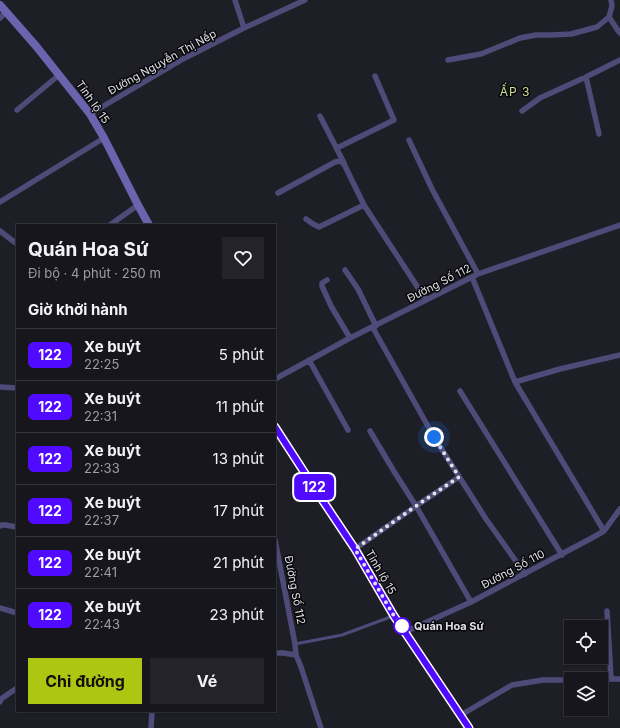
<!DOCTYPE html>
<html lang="vi">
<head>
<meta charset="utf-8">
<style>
  :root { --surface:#16161c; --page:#232329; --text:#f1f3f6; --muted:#9e9fa3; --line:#35353b; --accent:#acc612 }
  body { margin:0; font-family:Inter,sans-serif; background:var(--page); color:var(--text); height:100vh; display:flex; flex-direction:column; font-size:15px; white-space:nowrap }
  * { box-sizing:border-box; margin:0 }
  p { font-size:13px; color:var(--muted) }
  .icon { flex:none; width:22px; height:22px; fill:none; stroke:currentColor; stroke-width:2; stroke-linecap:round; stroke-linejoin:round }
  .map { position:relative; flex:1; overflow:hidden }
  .side { position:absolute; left:16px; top:224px; width:260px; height:488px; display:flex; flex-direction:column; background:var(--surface); border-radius:0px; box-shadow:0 1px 3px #0004,0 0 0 1px var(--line) }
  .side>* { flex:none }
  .badge { padding:0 8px; border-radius:6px; font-size:14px; line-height:26px }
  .fabs { position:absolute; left:564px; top:620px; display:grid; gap:8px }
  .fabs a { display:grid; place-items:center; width:44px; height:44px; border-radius:0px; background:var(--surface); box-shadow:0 1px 3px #0004,0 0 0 1px var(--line); font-size:20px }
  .you { position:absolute; width:20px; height:20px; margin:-10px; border:3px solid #fff; border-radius:50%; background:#1a73e8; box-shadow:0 0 0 6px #1a73e833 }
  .map>.badge { position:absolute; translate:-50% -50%; box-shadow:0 0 0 2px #fff }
  h2 { padding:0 12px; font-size:15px; line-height:36px }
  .round { display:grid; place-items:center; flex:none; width:42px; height:42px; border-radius:0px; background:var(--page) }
  .summary { display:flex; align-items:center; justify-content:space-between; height:68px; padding:0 12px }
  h1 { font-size:19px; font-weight:700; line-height:30px }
  .button { display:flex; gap:8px; margin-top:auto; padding:8px 12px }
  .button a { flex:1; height:46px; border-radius:0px; background:var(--accent); color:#111; font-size:16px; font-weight:700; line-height:46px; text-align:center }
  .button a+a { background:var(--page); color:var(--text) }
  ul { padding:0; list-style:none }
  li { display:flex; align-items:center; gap:12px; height:52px; padding:0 12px; border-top:1px solid var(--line) }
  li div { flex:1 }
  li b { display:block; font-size:15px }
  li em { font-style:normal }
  li .badge { min-width:44px; font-weight:700; text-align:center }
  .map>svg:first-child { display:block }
</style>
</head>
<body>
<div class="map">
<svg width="620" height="728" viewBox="0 0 620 728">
  <rect width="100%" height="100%" fill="#1e1e26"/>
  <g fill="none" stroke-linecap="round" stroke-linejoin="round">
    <path stroke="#4f4b79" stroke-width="3" d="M295 644 342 635 393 616"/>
    <path stroke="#4f4b79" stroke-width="5.5" d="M235 0 244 28
      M609 17 617 29 620 33
      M0 18 6 12
      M448 60 481 54 520 38 536 35H551L571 34 597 27 609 17 612 6 611 0
      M586 77 599 134
      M17 110 59 75
      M522 111 540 98 586 77 620 60
      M90 114 183 59 244 28 305 0
      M320 116 344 163
      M409 140 432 189 478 274
      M337 148 394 120 375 76
      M278 193 335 162 340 161 344 164 364 205 426 300
      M0 202 104 138
      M306 219 313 224 319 227 364 205
      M110 225 138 205
      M0 231 17 244
      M345 270 358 289 376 326
      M472 277 515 382 604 531
      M327 280 322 283V286L331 306 350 338
      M373 328 434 437 486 519 525 574
      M309 360 348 430
      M275 379 350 338 478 274 620 225
      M515 382 560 369 620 355
      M0 387 17 388
      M460 391 562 555
      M370 431 395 473 416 506 471 602
      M0 526 1 525H5L17 527
      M275 540 295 644 296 655
      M355 549 416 506 459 477
      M0 608 17 613
      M607 611 611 678
      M405 632 471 602 590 539 604 531 620 509
      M275 653H283L296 655 301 667 321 728
      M592 679H620
      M0 702 1 699 17 688
      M461 715 512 685 543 680H571
      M151 728 152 711"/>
    <path stroke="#6a63ad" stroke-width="8" d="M0 5 36 46 90 114 104 138 138 205 149 225
      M275 427 317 492 355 549 394 616 469 728"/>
  </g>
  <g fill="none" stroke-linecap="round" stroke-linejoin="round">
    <defs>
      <path id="line" d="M275 427 317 492 355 549 394 616 469 728"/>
    </defs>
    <use href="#line" stroke="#fff" stroke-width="9"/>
    <use href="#line" stroke="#4f0aff" stroke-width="6"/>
    <path stroke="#e0e0e6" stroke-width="4" stroke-dasharray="0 7.2" d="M402 626 394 616 355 549 416 506 459 477 434 437"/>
  </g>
  <circle fill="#fff" stroke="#4f0aff" stroke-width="2" cx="402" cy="626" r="8"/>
  <g text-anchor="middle" stroke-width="3" stroke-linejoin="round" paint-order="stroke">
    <g font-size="11" fill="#e0e0e6" stroke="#08080c">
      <text transform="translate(162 62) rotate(-29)" y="4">Đường Nguyễn Thị Nếp</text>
      <text transform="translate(93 102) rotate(55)" y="4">Tỉnh lộ 15</text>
      <text transform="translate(439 283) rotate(-27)" y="4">Đường Số 112</text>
      <text transform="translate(513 569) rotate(-28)" y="4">Đường Số 110</text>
      <text transform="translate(381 572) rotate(60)" y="4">Tỉnh lộ 15</text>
      <text transform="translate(295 590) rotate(79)" y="4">Đường Số 112</text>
    </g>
    <g font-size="11" font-weight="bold" fill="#e0e0e6" stroke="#08080c" text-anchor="start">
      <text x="414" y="630">Quán Hoa Sứ</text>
    </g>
    <g font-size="12" letter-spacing="1" fill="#cfe094" stroke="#08080c">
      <text x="515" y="96">ẤP 3</text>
    </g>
  </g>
</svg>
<div class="fabs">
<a><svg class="icon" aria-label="locate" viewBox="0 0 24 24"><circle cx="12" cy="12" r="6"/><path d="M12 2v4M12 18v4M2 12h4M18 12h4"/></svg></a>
<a><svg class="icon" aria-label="layers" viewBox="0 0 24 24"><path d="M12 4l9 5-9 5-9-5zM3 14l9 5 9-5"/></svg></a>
</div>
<div class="you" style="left:434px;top:437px"></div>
<b class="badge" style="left:314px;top:487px;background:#4f0aff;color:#fff">122</b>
<section class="side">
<div class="summary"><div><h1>Quán Hoa Sứ</h1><p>Đi bộ · 4 phút · 250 m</p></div><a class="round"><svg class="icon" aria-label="heart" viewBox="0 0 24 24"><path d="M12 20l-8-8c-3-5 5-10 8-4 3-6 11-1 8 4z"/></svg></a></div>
<h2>Giờ khởi hành</h2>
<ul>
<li><span class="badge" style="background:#4f0aff;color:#fff">122</span><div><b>Xe buýt</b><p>22:25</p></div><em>5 phút</em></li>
<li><span class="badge" style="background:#4f0aff;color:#fff">122</span><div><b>Xe buýt</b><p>22:31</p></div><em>11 phút</em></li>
<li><span class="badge" style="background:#4f0aff;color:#fff">122</span><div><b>Xe buýt</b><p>22:33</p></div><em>13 phút</em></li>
<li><span class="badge" style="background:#4f0aff;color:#fff">122</span><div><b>Xe buýt</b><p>22:37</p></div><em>17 phút</em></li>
<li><span class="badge" style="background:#4f0aff;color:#fff">122</span><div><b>Xe buýt</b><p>22:41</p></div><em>21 phút</em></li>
<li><span class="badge" style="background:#4f0aff;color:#fff">122</span><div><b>Xe buýt</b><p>22:43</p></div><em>23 phút</em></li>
</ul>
<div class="button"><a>Chỉ đường</a><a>Vé</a></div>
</section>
</div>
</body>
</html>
